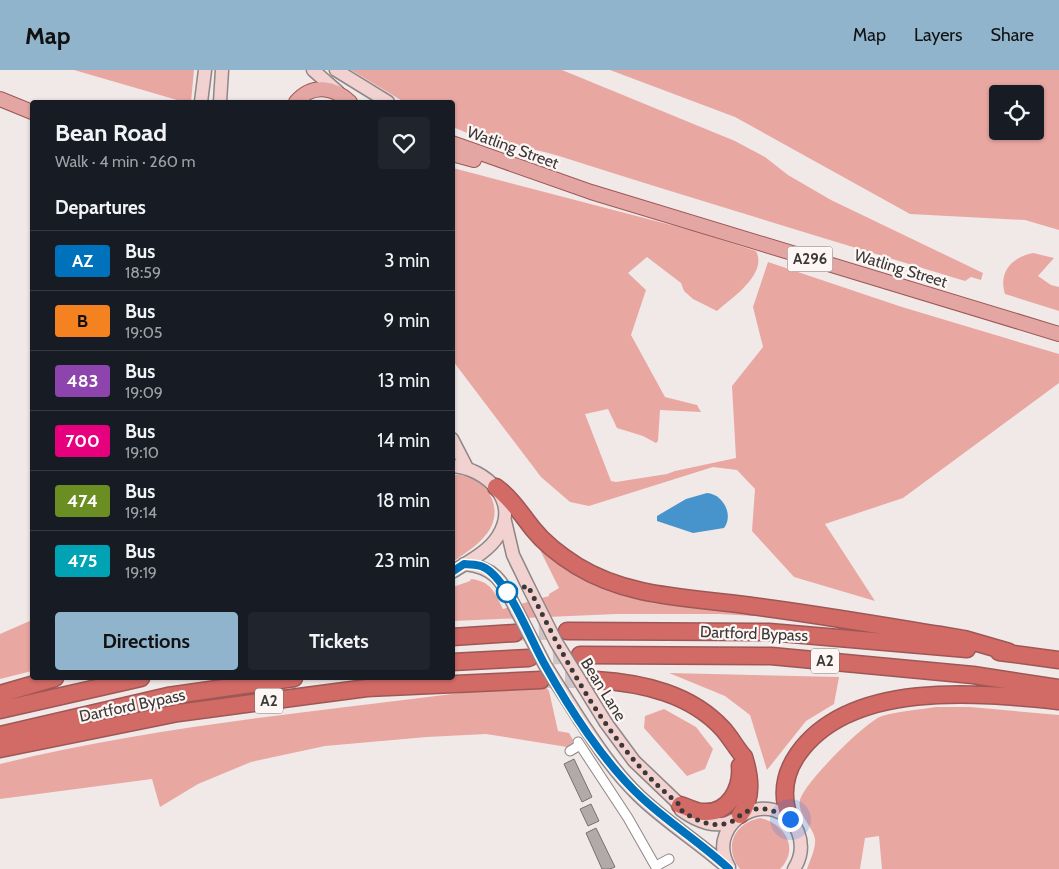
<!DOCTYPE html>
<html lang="en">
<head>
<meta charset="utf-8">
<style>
  :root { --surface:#171b24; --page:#20242c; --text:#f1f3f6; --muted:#9ea1a6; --line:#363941; --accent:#91b4cd }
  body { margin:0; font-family:Cabin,sans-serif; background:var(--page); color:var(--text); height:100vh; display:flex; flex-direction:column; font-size:19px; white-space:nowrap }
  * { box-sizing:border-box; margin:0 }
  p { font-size:16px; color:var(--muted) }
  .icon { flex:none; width:28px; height:28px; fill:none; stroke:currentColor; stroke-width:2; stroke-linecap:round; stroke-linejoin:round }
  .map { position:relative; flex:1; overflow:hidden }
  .sheet { position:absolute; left:30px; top:30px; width:425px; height:580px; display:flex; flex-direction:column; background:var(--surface); border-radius:5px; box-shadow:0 1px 4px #0004 }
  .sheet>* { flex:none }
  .badge { padding:0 10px; border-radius:4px; font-size:18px; line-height:32px }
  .controls { position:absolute; left:989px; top:15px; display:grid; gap:10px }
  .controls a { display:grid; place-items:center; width:55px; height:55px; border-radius:5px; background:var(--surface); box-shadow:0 1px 4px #0004; font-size:25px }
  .you { position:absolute; width:25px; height:25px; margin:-12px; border:4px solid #fff; border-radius:50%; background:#1a73e8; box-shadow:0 0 0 8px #1a73e833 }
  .map>.badge { position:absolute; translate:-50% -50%; box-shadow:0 0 0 2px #fff }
  h2 { padding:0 25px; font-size:19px; line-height:45px }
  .round { display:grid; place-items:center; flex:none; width:52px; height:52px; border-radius:5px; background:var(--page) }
  .overview { display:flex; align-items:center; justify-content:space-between; height:85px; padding:0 25px }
  h1 { font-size:24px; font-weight:800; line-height:38px }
  .primary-button { display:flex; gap:10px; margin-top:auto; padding:10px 25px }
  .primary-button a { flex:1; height:58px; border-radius:5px; background:var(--accent); color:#111; font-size:20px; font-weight:800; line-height:58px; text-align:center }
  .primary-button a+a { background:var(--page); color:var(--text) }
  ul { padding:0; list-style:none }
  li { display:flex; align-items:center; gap:15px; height:60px; padding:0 25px; border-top:1px solid var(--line) }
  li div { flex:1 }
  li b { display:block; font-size:19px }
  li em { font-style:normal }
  li .badge { min-width:55px; font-weight:700; text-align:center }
  header { display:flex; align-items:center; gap:30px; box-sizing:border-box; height:70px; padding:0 25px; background:var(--accent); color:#111 }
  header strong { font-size:24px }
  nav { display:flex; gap:28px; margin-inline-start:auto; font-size:18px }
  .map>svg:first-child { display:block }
</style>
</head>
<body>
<header>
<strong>Map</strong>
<nav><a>Map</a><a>Layers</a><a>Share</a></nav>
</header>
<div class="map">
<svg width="1059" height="799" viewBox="0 0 1059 799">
  <rect width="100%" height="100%" fill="#f1e9e8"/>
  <path fill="#e9a7a2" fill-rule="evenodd" d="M74 0H194L191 32H184Z
    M351 0H562L735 71 765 87 788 105 831 130 983 203 981 210 971 207 965 211C830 170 694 129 559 86 524 75 486 73 453 57L452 32H404Z
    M610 0H1059V160L1025 150 910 144 735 47ZM998 24H1035V61H998Z
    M453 98 694 161 756 181C768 204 732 228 717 241L693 229 684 221 681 213 647 187 628 203 646 220 631 265 665 327 697 335 701 342 660 340 658 371 656 373 643 366 617 358 608 339 585 344 611 411 616 412 667 404 675 401 736 388 732 316 763 277 753 237 768 192 902 237 1059 284V313L903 428 825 454 875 531 794 507 752 461 755 419 737 400 713 397 589 436 570 432 541 407 453 291Z
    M1033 183 1054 188 1038 206 1051 215 1059 217V241L1005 224C998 202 1012 187 1033 183Z
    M452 405C481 402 505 432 490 459 482 473 465 483 453 492Z
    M538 476C573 504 606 523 650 531L651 533 715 538 790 548 719 544H616L453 551V517L470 511 471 509C491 511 495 523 503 539L549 526V524L559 518Z
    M32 550V601L0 609V564Z
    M669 603 839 607 834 634 806 651 767 700 750 645 725 626Z
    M546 617 549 621 558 661 569 663 573 670 572 674 567 677 486 664 427 667 325 676 251 692 198 714 160 737 152 709 0 729V694C163 654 333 640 499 618Z
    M936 637H970L1059 645V799H882L879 766 865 768 860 799H807C810 790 816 779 815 769 813 756 797 745 800 730 804 713 866 651 882 646 899 641 918 640 936 637Z
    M664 639 696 657 713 679 705 699 687 706 644 658 645 646Z
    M760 748C785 753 800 779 780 799H740C723 777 734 753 760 748Z"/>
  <path fill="#4793cb" d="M707 423C723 424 734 445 724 458L693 463 657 451V446L686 429Z"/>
  <path fill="#b1aaa9" stroke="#787070" d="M574 689 592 727 582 732 564 694Z
    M591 734 599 751 588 756 580 739Z
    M596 758 615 797 610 799H602L586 763Z"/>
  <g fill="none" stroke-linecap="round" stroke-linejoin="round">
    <path stroke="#cdc6c5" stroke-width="16" stroke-dasharray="16 8" stroke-linecap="butt" d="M515 563 565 561
      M529 588 578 585
      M541 610H594"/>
    <defs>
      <path id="street" d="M578 672 628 748 657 799
        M570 681 580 675
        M656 796 669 789"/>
      <path id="secondary" d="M313 0 338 22
        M336 0 388 32
        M201 32 205 0
        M220 32 222 0
        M452 369 467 398
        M452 396C487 398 520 432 498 466 488 482 468 492 452 502
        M505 451 513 485 528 516
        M464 494C497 497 503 514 517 541
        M580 650C598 677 615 703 639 726 667 753 700 773 729 799
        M606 653 634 691 680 735 681 740C696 751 717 760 734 750
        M729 797C702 750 777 713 798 762 803 775 801 788 794 799"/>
      <path id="primary" d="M0 29 32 42
        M296 32C312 13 334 17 350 32
        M452 73 591 122 1059 264
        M452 84 474 90"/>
      <path id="highway" d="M496 417C512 429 521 444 533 459 545 474 561 486 577 496 631 529 692 527 752 536 815 544 878 555 940 565L964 569 1009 582
        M567 561 769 562 967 579
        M452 567 515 563
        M999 582 1059 590
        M580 585 771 586 973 605 1059 618
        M452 592 529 588
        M596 610C643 613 691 624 723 659 731 668 736 678 744 687 750 706 753 729 740 745
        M0 624 55 608
        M0 640 141 608
        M0 665 168 626 294 608
        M0 679 178 643 367 618 541 610
        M680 735C688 737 695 742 703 742 729 744 742 718 740 696
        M790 749C781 726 784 704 798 684 851 609 980 623 1059 631"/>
    </defs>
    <use href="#street" stroke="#8f8787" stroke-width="11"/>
    <use href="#secondary" stroke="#8f8787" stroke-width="15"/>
    <use href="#primary" stroke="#9d5856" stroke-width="16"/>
    <use href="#highway" stroke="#9d5856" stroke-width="19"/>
    <use href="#street" stroke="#fff" stroke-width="9"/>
    <use href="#secondary" stroke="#f2d2d1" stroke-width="12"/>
    <use href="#primary" stroke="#e4a6a3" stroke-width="14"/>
    <use href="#highway" stroke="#d26a66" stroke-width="16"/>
    <defs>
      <path id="secondary-bridge" d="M528 516 556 572 606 653
        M517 541 545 595 580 650"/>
    </defs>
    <use href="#secondary-bridge" stroke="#8f8787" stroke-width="15" stroke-linecap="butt"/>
    <use href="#secondary-bridge" stroke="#f2d2d1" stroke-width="12"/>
  </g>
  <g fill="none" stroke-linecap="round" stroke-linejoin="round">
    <defs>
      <path id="line" d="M452 502 464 494C470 495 477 494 483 497 507 507 531 571 545 595 569 638 605 694 641 727 669 753 701 773 729 799"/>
    </defs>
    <use href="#line" stroke="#fff" stroke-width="11"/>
    <use href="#line" stroke="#0072bc" stroke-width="8"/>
    <path stroke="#3b3838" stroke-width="5" stroke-dasharray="0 9" d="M507 522 528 516C567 594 610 679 680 735L681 740C694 750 712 758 729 753 734 751 738 747 742 744 759 734 775 740 790 749"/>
  </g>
  <circle fill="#fff" stroke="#0072bc" stroke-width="2.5" cx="507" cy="522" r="10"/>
  <g text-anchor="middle" stroke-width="4.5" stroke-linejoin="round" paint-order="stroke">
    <g fill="#fef6f5" stroke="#767171" stroke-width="1">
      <rect x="787.5" y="176.5" width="45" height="25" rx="4"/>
      <rect x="811" y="578.5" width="28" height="25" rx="4"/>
      <rect x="255" y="618.5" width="28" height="25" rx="4"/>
    </g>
    <g font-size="15" font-weight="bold" fill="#3b3838">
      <text x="810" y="194">A296</text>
      <text x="825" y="596">A2</text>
      <text x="269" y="636">A2</text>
    </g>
    <g font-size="16" fill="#3b3838" stroke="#fef6f5">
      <text transform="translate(513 77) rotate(20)" y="6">Watling Street</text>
      <text transform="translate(901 198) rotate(17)" y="6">Watling Street</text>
      <text transform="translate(754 563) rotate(2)" y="6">Dartford Bypass</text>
      <text transform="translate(604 619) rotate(58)" y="6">Bean Lane</text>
      <text transform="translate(132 635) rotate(-12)" y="6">Dartford Bypass</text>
    </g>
  </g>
</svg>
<div class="controls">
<a><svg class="icon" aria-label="locate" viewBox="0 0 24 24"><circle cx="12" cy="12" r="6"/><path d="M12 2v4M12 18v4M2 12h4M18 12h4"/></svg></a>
</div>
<div class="you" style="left:790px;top:749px"></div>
<section class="sheet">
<div class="overview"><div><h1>Bean Road</h1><p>Walk · 4 min · 260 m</p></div><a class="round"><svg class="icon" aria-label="heart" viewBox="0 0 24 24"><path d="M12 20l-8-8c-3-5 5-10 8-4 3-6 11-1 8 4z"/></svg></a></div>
<h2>Departures</h2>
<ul>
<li><span class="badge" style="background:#0072bc;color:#fff">AZ</span><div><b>Bus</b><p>18:59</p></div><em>3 min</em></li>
<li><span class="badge" style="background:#f58220;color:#111">B</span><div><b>Bus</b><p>19:05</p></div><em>9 min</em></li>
<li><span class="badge" style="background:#8e44ad;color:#fff">483</span><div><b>Bus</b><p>19:09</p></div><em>13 min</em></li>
<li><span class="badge" style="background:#e6007e;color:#fff">700</span><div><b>Bus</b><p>19:10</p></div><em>14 min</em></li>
<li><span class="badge" style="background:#6b8e23;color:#fff">474</span><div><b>Bus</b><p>19:14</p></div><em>18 min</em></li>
<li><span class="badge" style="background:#00a3b4;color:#fff">475</span><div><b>Bus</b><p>19:19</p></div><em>23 min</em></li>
</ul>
<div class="primary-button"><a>Directions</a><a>Tickets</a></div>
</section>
</div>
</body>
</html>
